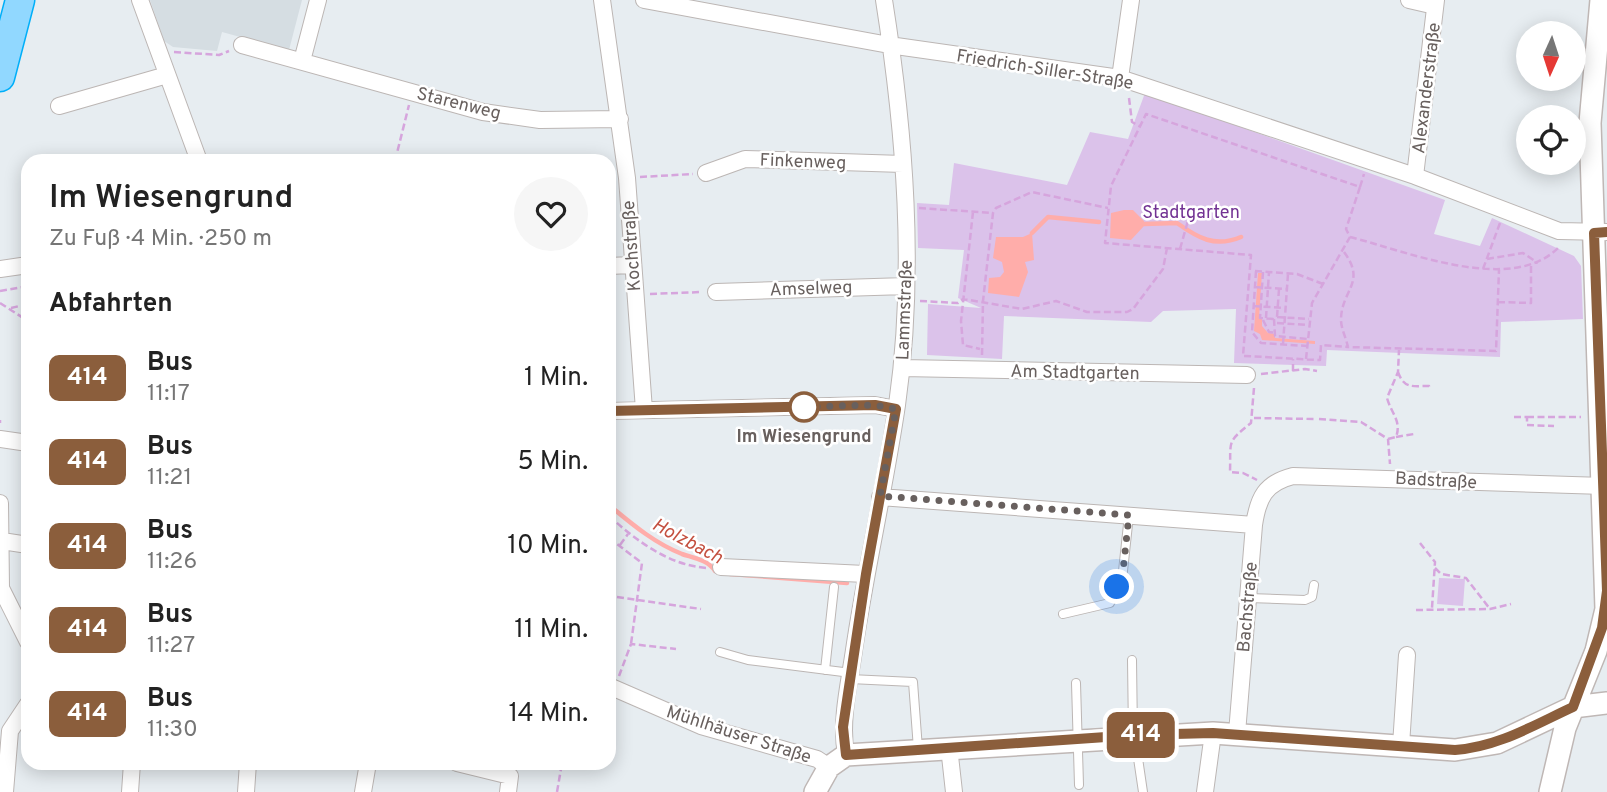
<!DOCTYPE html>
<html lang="de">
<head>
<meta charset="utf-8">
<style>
  :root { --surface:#fff; --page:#f6f6f6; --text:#222; --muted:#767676 }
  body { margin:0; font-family:Overpass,sans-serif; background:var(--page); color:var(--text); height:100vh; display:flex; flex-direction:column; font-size:26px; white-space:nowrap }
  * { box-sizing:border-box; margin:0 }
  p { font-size:23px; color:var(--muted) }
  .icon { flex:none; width:38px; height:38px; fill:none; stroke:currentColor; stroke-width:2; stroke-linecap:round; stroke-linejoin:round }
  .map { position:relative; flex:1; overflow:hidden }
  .side { position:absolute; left:21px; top:154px; width:595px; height:616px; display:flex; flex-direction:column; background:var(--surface); border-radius:21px; box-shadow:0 4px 18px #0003 }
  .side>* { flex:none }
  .badge { padding:0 14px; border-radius:10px; font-size:24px; line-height:46px }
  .needle { width:46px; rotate:183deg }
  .tools { position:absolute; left:1516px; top:21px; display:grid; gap:14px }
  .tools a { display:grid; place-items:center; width:70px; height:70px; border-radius:50%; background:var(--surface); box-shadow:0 4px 18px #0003; font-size:35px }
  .you { position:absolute; width:35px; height:35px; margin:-18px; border:5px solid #fff; border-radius:50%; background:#1a73e8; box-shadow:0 0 0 10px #1a73e833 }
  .map>.badge { position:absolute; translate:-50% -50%; box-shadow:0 0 0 4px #fff }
  h2 { padding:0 28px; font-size:26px; line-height:63px }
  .round { display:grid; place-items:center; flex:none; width:74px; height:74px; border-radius:37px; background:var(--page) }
  .summary { display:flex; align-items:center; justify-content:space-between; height:119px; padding:0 28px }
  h1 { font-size:33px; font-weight:600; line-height:52px }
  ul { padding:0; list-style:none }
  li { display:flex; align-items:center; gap:21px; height:84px; padding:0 28px }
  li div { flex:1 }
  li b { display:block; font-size:26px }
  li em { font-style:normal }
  li .badge { min-width:77px; font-weight:700; text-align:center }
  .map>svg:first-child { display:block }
</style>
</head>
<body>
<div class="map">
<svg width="1607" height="792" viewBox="0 0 1607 792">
  <rect width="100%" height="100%" fill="#e7edf1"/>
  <path fill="#d5dde2" d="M150 0H302L289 50 222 32 217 51 173 47 164 41Z"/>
  <path fill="#dbc2ea" d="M1145 93 1445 200 1434 234 1480 246 1492 218 1574 256 1581 266 1583 319 1501 322 1500 357 1327 350 1326 366 1234 363 1236 309 1163 311 1151 322 1004 316 1002 359 927 355 928 304 981 308 958 298 964 250 918 248 917 203 949 205 954 163 1067 185 1090 132 1128 139Z
    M1439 578 1465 579 1463 606 1437 604Z"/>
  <path fill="#ffadaa" d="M1124 210H1133L1144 221V226L1131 240 1110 238 1111 213Z
    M1032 233 1034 260 1025 262 1028 272 1019 297 988 293 989 278 1000 277 1004 272 1002 262 993 258 996 237H1023Z
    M1258 273H1262L1259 319H1262V326L1268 333 1275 334V338L1315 341V344L1262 340 1260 334 1254 331Z"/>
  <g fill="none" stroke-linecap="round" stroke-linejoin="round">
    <path stroke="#ffadaa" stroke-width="4.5" d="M1144 224 1177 223C1198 238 1215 248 1241 237
      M1032 233 1048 217 1099 222
      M609 505C632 524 654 543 682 554 694 558 708 560 715 571
      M730 574 847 583"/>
    <defs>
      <path id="lane" d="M1248 598 1305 600 1312 597 1314 585
        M1063 614 1110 603 1123 571 1129 515
        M720 652 748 660 851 673
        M1132 660 1133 735
        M825 670 834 587
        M850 679 913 682 918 749
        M1076 683 1079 785
        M1135 738 1143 792"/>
      <path id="street" d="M140 0 199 161
        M602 0 627 178 644 410
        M644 0 889 45 1120 78 1415 176 1559 231 1607 232
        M1409 0 1435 6
        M242 45 483 112 540 120 620 119
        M302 61 318 0
        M1120 78 1131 0
        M59 106 167 75
        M706 173 745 159 903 164
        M1415 176 1436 0
        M609 266 632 265
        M0 269 28 265
        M716 292 906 286
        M902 368 1247 375
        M609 411 875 405 896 409
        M0 439 28 443
        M880 497 1254 525
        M0 503 1 588 28 642
        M2 541 28 545
        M721 567 865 574
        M609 686 701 726 817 759 829 767
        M1237 733 1254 525C1258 498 1265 483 1293 476L1604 486
        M1401 745 1407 655
        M949 747 954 792
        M846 755C840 720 849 685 854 650 866 568 885 487 897 405 916 272 905 133 884 0
        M457 763 510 776 508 792
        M5 792 10 731 28 704
        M130 792 132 763
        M246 792 248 763
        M363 792 368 763
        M1205 792 1213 733"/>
      <path id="secondary" d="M815 792 829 767 846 755 1213 733 1455 750 1497 743 1573 707 1607 703
        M1550 792 1565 728 1596 651 1606 609 1590 123 1601 0"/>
      <path id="highway" d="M0 77 20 0"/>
    </defs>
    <use href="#lane" stroke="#bcb6b4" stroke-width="10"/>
    <use href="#street" stroke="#bcb6b4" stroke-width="18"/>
    <use href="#secondary" stroke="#bfb7b5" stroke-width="24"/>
    <use href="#highway" stroke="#00aff9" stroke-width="31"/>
    <path stroke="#d6a5dd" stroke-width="2.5" stroke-dasharray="7 3.5" stroke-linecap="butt" d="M174 52 219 55 229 51
      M1129 98 1132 122 1141 127
      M395 161 409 105
      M640 177 693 174
      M1360 187 1364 174
      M919 208 993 213
      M973 212 961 321 963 345 980 349
      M1350 237C1406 251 1511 295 1558 248
      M1180 249 1189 217
      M1344 252C1367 283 1341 290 1341 320 1341 328 1346 338 1348 347L1496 351 1499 270
      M1487 259 1523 253 1538 263
      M1483 269 1500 223
      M1255 271 1297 274 1323 284
      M1256 271 1252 332 1261 343 1307 346
      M1263 272 1260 318 1274 319
      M1254 287 1286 289
      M1279 289 1277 317 1274 319 1275 336 1308 339
      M0 291 23 287 27 280
      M650 294 702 292
      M920 301 958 303 963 299 1022 309 1056 301 1087 312H1127L1133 309 1163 269 1167 248
      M1498 302 1531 303V266
      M0 303 28 321
      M1253 306 1285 308
      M11 308 28 304
      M1277 317 1309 319
      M1266 318 1269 272
      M1263 320 1269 332 1276 333
      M1277 323 1308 325
      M1283 344 1288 274
      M982 355 983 301 993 213 996 208 1032 192 1108 208
      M1306 359 1312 303 1350 237 1346 229 1360 187 1146 114 1111 186 1105 243 1251 255 1243 356C1269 357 1294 359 1320 360L1321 345 1348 347
      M1293 371V359
      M1398 372C1404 389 1412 386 1429 386V390
      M1261 374 1305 369 1317 371
      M1254 388 1251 423C1226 443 1231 440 1230 472L1243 473 1257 480
      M1514 417H1527V425L1554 426
      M1527 417H1581
      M1254 418 1314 419
      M1319 419 1361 422 1388 439 1390 464
      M0 420V423
      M1396 437 1414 434
      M1388 439 1396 437C1402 421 1391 413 1387 398L1398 372 1399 350
      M609 516C637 541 668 565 707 568
      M609 538 642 563 631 644
      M1420 543 1435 562 1432 608
      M620 545 628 534
      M1435 568 1441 574 1466 578 1490 609
      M617 597 701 609
      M1416 610 1490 609 1511 604
      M619 676 631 644 676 649
      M557 792 562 763"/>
    <use href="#lane" stroke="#fff" stroke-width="8"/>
    <use href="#street" stroke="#fff" stroke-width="16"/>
    <use href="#secondary" stroke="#fff" stroke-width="21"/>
    <use href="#highway" stroke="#91d8ff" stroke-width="28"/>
  </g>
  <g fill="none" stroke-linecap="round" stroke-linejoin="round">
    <defs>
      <path id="line" d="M609 411 875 405 896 409 866 574 843 727 846 755 1135 735 1213 733 1455 750C1498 747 1534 725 1573 707L1602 628 1607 591 1594 233 1607 232"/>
    </defs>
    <use href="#line" stroke="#fff" stroke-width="16"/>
    <use href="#line" stroke="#8b5e3c" stroke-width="10"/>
    <path stroke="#68605e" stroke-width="7" stroke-dasharray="0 12.6" d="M804 407H798L875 405 896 409 880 496 1129 515 1123 571 1117 587"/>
  </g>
  <circle fill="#fff" stroke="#8b5e3c" stroke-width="3.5" cx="804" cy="407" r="14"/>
  <g text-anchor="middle" stroke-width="5" stroke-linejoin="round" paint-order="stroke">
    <g font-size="18" fill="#68605e" stroke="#fff">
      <text transform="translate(1045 69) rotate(9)" y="6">Friedrich-Siller-Straße</text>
      <text transform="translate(1426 88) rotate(-83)" y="6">Alexanderstraße</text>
      <text transform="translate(459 103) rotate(14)" y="6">Starenweg</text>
      <text transform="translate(803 161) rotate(2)" y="6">Finkenweg</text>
      <text transform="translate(631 246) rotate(-94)" y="6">Kochstraße</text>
      <text transform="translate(811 288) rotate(-2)" y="6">Amselweg</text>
      <text transform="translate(904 310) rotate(-88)" y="6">Lammstraße</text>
      <text transform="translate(1075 372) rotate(1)" y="6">Am Stadtgarten</text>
      <text transform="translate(1436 480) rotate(3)" y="6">Badstraße</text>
      <text transform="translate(1247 607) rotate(-85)" y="6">Bachstraße</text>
      <text transform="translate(739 734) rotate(18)" y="6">Mühlhäuser Straße</text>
    </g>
    <g font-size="18" fill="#723293" stroke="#fff">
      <text x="1191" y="218">Stadtgarten</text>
    </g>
    <g font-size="18" font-weight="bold" fill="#68605e" stroke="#fff">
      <text x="804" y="442">Im Wiesengrund</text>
    </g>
    <g font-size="19" font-style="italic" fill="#c45040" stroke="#fff">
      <text transform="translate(688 540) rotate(28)" y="7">Holzbach</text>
    </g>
  </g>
</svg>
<div class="tools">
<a><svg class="needle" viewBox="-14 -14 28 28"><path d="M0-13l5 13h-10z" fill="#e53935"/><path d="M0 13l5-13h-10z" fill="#767676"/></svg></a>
<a><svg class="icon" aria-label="locate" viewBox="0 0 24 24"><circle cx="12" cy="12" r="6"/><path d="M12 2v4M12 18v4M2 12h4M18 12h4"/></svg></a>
</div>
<div class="you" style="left:1117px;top:587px"></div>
<b class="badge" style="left:1141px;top:735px;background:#8b5e3c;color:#fff">414</b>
<section class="side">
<div class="summary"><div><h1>Im Wiesengrund</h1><p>Zu Fuß · 4 Min. · 250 m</p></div><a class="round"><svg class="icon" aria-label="heart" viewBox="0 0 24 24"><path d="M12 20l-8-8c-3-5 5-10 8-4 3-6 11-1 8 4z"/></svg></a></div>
<h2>Abfahrten</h2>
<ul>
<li><span class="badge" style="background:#8b5e3c;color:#fff">414</span><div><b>Bus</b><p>11:17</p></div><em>1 Min.</em></li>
<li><span class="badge" style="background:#8b5e3c;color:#fff">414</span><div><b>Bus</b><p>11:21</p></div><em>5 Min.</em></li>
<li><span class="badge" style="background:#8b5e3c;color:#fff">414</span><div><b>Bus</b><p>11:26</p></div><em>10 Min.</em></li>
<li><span class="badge" style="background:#8b5e3c;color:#fff">414</span><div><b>Bus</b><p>11:27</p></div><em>11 Min.</em></li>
<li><span class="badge" style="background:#8b5e3c;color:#fff">414</span><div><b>Bus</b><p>11:30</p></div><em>14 Min.</em></li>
</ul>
</section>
</div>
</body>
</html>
